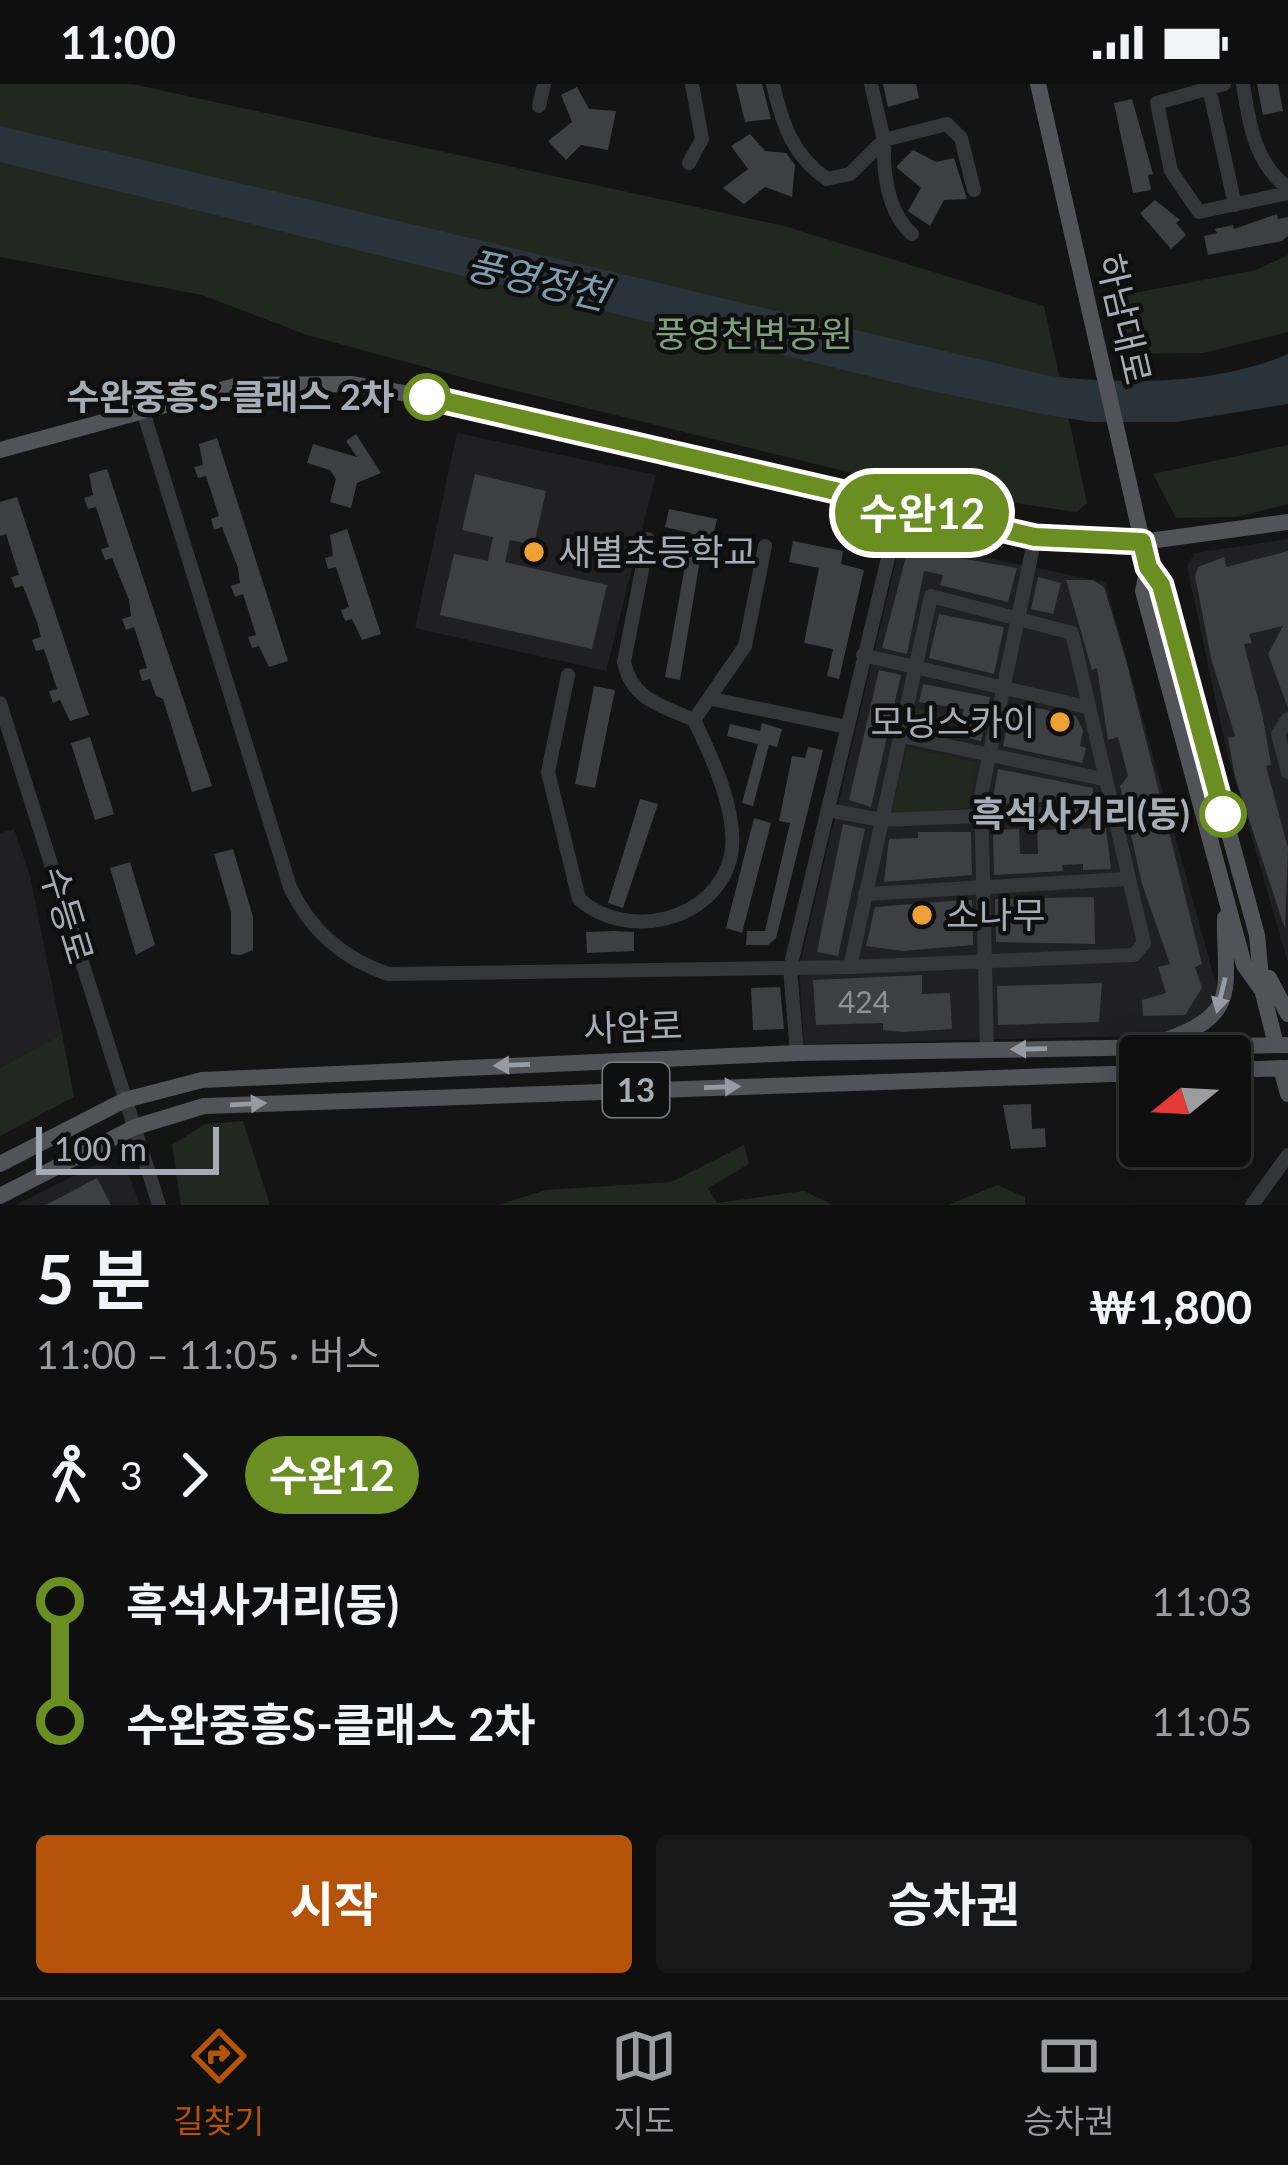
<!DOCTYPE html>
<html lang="ko">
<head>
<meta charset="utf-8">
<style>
  :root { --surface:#0f0f10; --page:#181819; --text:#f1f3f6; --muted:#9b9c9f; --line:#2f2f30; --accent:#b45309 }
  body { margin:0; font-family:Lato,"Noto Sans KR",sans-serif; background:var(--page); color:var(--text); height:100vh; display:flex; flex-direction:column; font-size:45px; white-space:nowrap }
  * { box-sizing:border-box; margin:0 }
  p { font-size:39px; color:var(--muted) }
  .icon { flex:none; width:66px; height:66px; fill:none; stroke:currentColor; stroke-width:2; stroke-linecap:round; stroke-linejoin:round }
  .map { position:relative; height:1121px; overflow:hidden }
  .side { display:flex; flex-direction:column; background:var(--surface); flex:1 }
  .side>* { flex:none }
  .badge { padding:0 24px; border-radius:39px; font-size:42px; line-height:78px }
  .needle { width:78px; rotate:252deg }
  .fabs { position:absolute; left:1119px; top:951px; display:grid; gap:24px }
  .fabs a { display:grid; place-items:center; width:132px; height:132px; border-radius:12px; background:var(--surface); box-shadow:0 6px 30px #0003,0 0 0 3px var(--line); font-size:60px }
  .scale { position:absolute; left:36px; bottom:30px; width:183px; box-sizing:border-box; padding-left:12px; border:6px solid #a6acb5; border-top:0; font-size:33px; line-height:42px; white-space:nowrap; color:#a6acb5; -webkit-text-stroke:9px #0f0f10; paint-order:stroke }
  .map>.badge { position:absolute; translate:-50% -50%; box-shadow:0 0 0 6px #fff }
  .legs { display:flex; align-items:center; gap:18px; height:132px; padding:0 36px; font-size:39px }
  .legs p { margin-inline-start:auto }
  .overview { display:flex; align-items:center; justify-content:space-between; height:204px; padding:0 36px }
  h1 { font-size:66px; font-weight:700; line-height:90px }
  .action { display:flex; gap:24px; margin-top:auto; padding:24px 36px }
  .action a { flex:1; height:138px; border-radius:12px; background:var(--accent); color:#fff; font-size:48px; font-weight:700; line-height:138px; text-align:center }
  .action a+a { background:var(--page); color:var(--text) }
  ul { padding:0 36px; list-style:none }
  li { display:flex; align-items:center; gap:42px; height:120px; font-size:45px }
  li i { display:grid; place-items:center; width:18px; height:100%; margin:0 15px; background:currentColor }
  li i::after { content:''; width:30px; height:30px; margin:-15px; border:9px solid; border-radius:50%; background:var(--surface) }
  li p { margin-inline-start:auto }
  li:first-child i { background:linear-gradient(#0000 50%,currentColor 0) }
  li:last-child i { background:linear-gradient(currentColor 50%,#0000 0) }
  .status { display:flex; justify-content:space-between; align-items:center; height:84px; padding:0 60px; background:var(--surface); direction:ltr }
  .status svg { height:33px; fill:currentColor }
  .tabs { display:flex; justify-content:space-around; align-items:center; height:168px; border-top:3px solid var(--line); background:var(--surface); font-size:33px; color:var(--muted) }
  .tabs a { display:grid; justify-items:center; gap:6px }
  .tabs .current { color:var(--accent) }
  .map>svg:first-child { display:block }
</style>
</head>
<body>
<div class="status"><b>11:00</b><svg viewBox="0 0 49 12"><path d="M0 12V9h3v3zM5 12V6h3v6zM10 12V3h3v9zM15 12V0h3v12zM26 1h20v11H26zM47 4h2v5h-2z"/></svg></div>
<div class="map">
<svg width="1288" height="1121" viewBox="0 0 1288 1121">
  <rect width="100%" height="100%" fill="#141415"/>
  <path fill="#202022" d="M457 349 656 391 606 587 415 544Z
    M1288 455V879L1225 660 1187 482 1195 469Z
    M901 456 1105 498 1217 904 1204 934 1176 951 804 960 799 884Z
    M14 745 30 792 62 950 0 984V749Z
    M100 1079 129 1092 140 1121H16Z"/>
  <path fill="#202820" d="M0 0H132L784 142 1044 222 1087 419 1077 428 922 406 480 298 307 251 202 211 0 173Z
    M1288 171V248L1203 269 1128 270 1118 212 1256 186Z
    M1288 361V420L1237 433 1176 434 1153 390Z
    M916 625 948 631 944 652 912 646Z
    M907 664 977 678 968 724 891 730Z
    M62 950 74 1013 0 1052V984Z
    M243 1037 270 1121H181L172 1061 205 1040Z
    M744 1061 749 1080 708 1104 717 1119 804 1107 833 1121H497L546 1106 671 1098Z
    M997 1101 1025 1113V1121H948Z"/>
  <path fill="#2a3339" d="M0 42 1050 292C1125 301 1217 301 1288 270V320L1176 338H1091L1047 331 913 303 0 78Z"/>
  <path fill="#3e3f42" d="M736 0H762L771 35 745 38Z
    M883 0H916L919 14 888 23Z
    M1257 0H1278L1283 27 1263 31Z
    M577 3 589 25 616 27 608 66 581 61 566 76 548 57 572 38 561 11Z
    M1132 15 1153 90 1148 91 1151 106 1133 109 1114 19Z
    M750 50 765 67 786 69 795 81 792 113 765 103 744 120 723 104 748 85 731 62Z
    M913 66 936 78 954 74 967 115 944 116 930 142 908 127 921 104 896 83Z
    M1155 116 1180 136 1176 139 1186 151 1171 165 1140 129Z
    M1277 130 1278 135 1288 133V152L1282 157 1208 171 1204 152 1217 149 1215 145 1233 141 1234 145Z
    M356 350 381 389 357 399 351 424 330 418 336 395 330 386 307 379 313 360 357 373 346 357Z
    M217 354 288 577 269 583 259 562 252 564 248 553 256 551 251 535 243 510 235 513 231 502 240 499 238 484 222 443 214 446 211 435 219 432 206 392 198 394 194 383 203 381 199 360Z
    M107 385 212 702 192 708 163 615 156 612 150 595 142 597 139 586 147 584 142 568 134 543 126 546 122 535 131 532 129 516 112 474 105 476 101 465 109 463 96 423 88 425 84 414 93 411 89 390Z
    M475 390 546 407 534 461 510 456 505 478 607 501 592 565 440 531 454 470 488 477 493 453 462 446Z
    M17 413 89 631 70 637 60 616 53 619 49 607 57 605 44 565 36 567 32 556 41 553 37 538 23 502 15 504 11 493 19 491 6 450 0 452V418Z
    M669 425 717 435 713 453 704 451 680 596 665 593 691 449 665 443Z
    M347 445 381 550 362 556 352 535 345 537 341 526 349 523 336 483 328 485 325 474 333 472 330 451Z
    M793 457 843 467 841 480 864 486 839 595 827 592 833 565 804 559 819 484 789 478Z
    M908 465 1017 484 1008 518 940 501 943 491 924 487 907 570 882 564Z
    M1288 467V624L1268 570 1283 542 1249 550 1252 559 1244 560 1263 634 1271 681 1266 682 1288 764 1285 845 1235 693 1228 654 1235 652 1211 574 1195 492 1198 483 1224 473 1226 483Z
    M1038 493 1061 499 1053 530 1031 525Z
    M1066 496H1093L1104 503 1126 576 1202 880 1195 883 1202 904 1185 931 1143 932 1142 916 1166 909 1158 883 1170 880 1142 800 1120 702 1128 692 1118 653 1108 656 1097 584 1092 586Z
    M939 530 1004 543 994 590 929 574Z
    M879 586 901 591 871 723 849 716Z
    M923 600 990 613 981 657 958 652 964 625 919 618Z
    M594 602 615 606 595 704 575 700Z
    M1012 619 1076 632 1083 646 1080 662 1086 664 1082 679 1003 662Z
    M762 639 782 645 777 663 769 661 753 722 742 719 758 660 727 652 730 640 760 647Z
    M90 653 114 730 95 736 71 659Z
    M808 663 823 666 776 854 768 861H746L747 847H765L790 739 779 737 792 672 805 674Z
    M998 685 1093 704 1094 716 992 720Z
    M640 715 658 720 623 824 608 819Z
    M754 734 771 739 742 849 726 844Z
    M843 740 865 745 838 872 817 868Z
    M1106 744 1111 785 1083 786V780L1062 781 1063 787 994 791 993 746 1019 745 1020 770H1038L1037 746Z
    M918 748H971L972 791 884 798 889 755 918 754Z
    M233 765 253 833V866L241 871 231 870V828L214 770Z
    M130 778 155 861 136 871 110 784Z
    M1094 813 1095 860 996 858 995 815Z
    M963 816H972L973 861 903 867 866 862 875 823Z
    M614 847 634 848V867L587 869 586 848Z
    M922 891V910L950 909 952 945 903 948 883 946V939L816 941 813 896Z
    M1102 899 1099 938 998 941 997 902Z
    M780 903 784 945 753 946 751 904Z
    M1031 1020 1032 1045 1045 1044 1046 1063 1011 1065 1003 1021Z
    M97 1094 111 1121H46Z"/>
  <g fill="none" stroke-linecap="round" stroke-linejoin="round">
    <path stroke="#35363a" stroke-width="14" d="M773 0C782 39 792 71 827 95L850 90 884 56
      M871 0 884 56 947 40 961 54 974 106
      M1224 0 1157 19 1171 87 1199 128 1288 109
      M1243 0C1249 38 1254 79 1288 104
      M1209 4 1235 121
      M539 22 544 0
      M884 56C883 88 887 128 912 150
      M689 79 702 55 692 0
      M142 324 290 803C310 846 344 875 388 890L850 883 1134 871 1144 859 1072 549 931 512 850 883
      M863 571 1086 623
      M568 591 548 688 579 815C626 857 716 839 731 771 739 730 711 671 694 636 661 621 632 616 624 578L648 455
      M712 615 847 643
      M0 619 159 1121
      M1288 635 1278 650 1288 688
      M694 636 745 562 765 462
      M902 652 1103 695
      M828 726 881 736 1110 727
      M865 810 1127 795
      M987 966 981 711 1035 453
      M797 969 790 884 900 424
      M1252 1121 1288 1071"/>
    <path stroke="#515359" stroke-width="16" d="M1038 0 1148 483 1161 501 1257 851 1262 905 1276 961
      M0 366 239 301 351 300 444 316 1070 459 1142 458 1288 438
      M1148 483 1143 507 1244 881 1261 905
      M1269 894 1288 930
      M1163 957C1242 931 1224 904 1225 834
      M1281 984 1288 1010
      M1230 986 1288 984
      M0 1080 125 1016 202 996 797 969 1288 961
      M0 1112 135 1043 204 1022 1140 989"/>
  </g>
  <defs><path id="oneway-solid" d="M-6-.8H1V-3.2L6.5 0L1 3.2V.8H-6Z" transform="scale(3)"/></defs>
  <g fill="#959aa3">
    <use href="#oneway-solid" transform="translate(1221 911) rotate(104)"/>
    <use href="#oneway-solid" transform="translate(1029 965) rotate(179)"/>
    <use href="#oneway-solid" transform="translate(512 981) rotate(178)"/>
    <use href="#oneway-solid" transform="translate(722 1003) rotate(-2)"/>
    <use href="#oneway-solid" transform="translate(248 1020) rotate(-3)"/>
  </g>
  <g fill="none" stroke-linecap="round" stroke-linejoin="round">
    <defs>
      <path id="line-1" d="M427 313 1035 453 1142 458 1148 483 1161 501 1223 730"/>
    </defs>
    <use href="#line-1" stroke="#fff" stroke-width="27"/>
    <use href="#line-1" stroke="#6b8e23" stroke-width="18"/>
  </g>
  <g fill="#fff" stroke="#6b8e23" stroke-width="6">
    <circle cx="427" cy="313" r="21"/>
    <circle cx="1223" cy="730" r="21"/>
  </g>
  <g fill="#eda134" stroke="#0f0f10" stroke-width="4.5">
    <circle cx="534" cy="468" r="12"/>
    <circle cx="1060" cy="638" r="12"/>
    <circle cx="922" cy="831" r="12"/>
  </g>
  <g text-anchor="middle" stroke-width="9" stroke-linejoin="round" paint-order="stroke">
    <g font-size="30" fill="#8c9198">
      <text x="864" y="929">424</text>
    </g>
    <rect fill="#0f0f10" stroke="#797d84" stroke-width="3" x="603" y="979" width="66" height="54" rx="9"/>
    <g font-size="33" font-weight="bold" fill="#a6acb5">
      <text x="636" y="1018">13</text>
    </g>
    <g font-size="36" fill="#a6acb5" stroke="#0f0f10">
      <text transform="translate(1124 235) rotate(77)" y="13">하남대로</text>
      <text transform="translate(67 831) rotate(73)" y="13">수등로</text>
      <text transform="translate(633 943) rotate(-2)" y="13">사암로</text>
    </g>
    <g font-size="36" fill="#7da07d" stroke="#0f0f10">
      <text x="754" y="263">풍영천변공원</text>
    </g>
    <g font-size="36" font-weight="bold" fill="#a6acb5" stroke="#0f0f10" text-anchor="end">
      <text x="394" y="326">수완중흥S-클래스 2차</text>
      <text x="1190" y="743">흑석사거리(동)</text>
    </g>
    <g font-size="36" fill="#a6acb5" stroke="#0f0f10" text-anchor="start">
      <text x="558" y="481">새별초등학교</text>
      <text x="1036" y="651" text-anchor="end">모닝스카이</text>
      <text x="946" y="844">소나무</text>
    </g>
    <g font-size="39" font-style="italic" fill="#7d9cb0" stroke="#0f0f10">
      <text transform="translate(537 196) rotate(13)" y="14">풍영정천</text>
    </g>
  </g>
</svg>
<div class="fabs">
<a><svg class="needle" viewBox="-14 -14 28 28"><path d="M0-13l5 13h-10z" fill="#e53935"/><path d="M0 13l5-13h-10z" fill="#9b9c9f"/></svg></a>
</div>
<div class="scale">100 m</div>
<b class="badge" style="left:922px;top:429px;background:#6b8e23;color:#fff">수완12</b>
</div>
<section class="side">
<div class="overview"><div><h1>5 분</h1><p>11:00 – 11:05 · 버스</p></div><b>₩1,800</b></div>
<div class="legs"><svg class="icon" aria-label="walk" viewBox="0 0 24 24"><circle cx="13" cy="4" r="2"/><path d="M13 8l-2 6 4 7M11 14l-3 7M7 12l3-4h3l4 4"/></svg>3<svg class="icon" aria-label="forward" viewBox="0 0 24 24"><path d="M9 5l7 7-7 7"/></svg><b class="badge" style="background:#6b8e23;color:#fff">수완12</b></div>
<ul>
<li><i style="color:#6b8e23"></i><b>흑석사거리(동)</b><p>11:03</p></li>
<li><i style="color:#6b8e23"></i><b>수완중흥S-클래스 2차</b><p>11:05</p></li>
</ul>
<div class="action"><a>시작</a><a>승차권</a></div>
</section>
<nav class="tabs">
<a class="current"><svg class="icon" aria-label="directions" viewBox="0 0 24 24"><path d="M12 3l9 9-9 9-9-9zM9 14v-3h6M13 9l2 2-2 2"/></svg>길찾기</a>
<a><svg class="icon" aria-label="map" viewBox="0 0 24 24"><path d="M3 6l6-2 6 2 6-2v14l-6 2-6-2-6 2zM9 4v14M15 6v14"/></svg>지도</a>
<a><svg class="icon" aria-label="tickets" viewBox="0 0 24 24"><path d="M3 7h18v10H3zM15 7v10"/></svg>승차권</a>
</nav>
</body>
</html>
